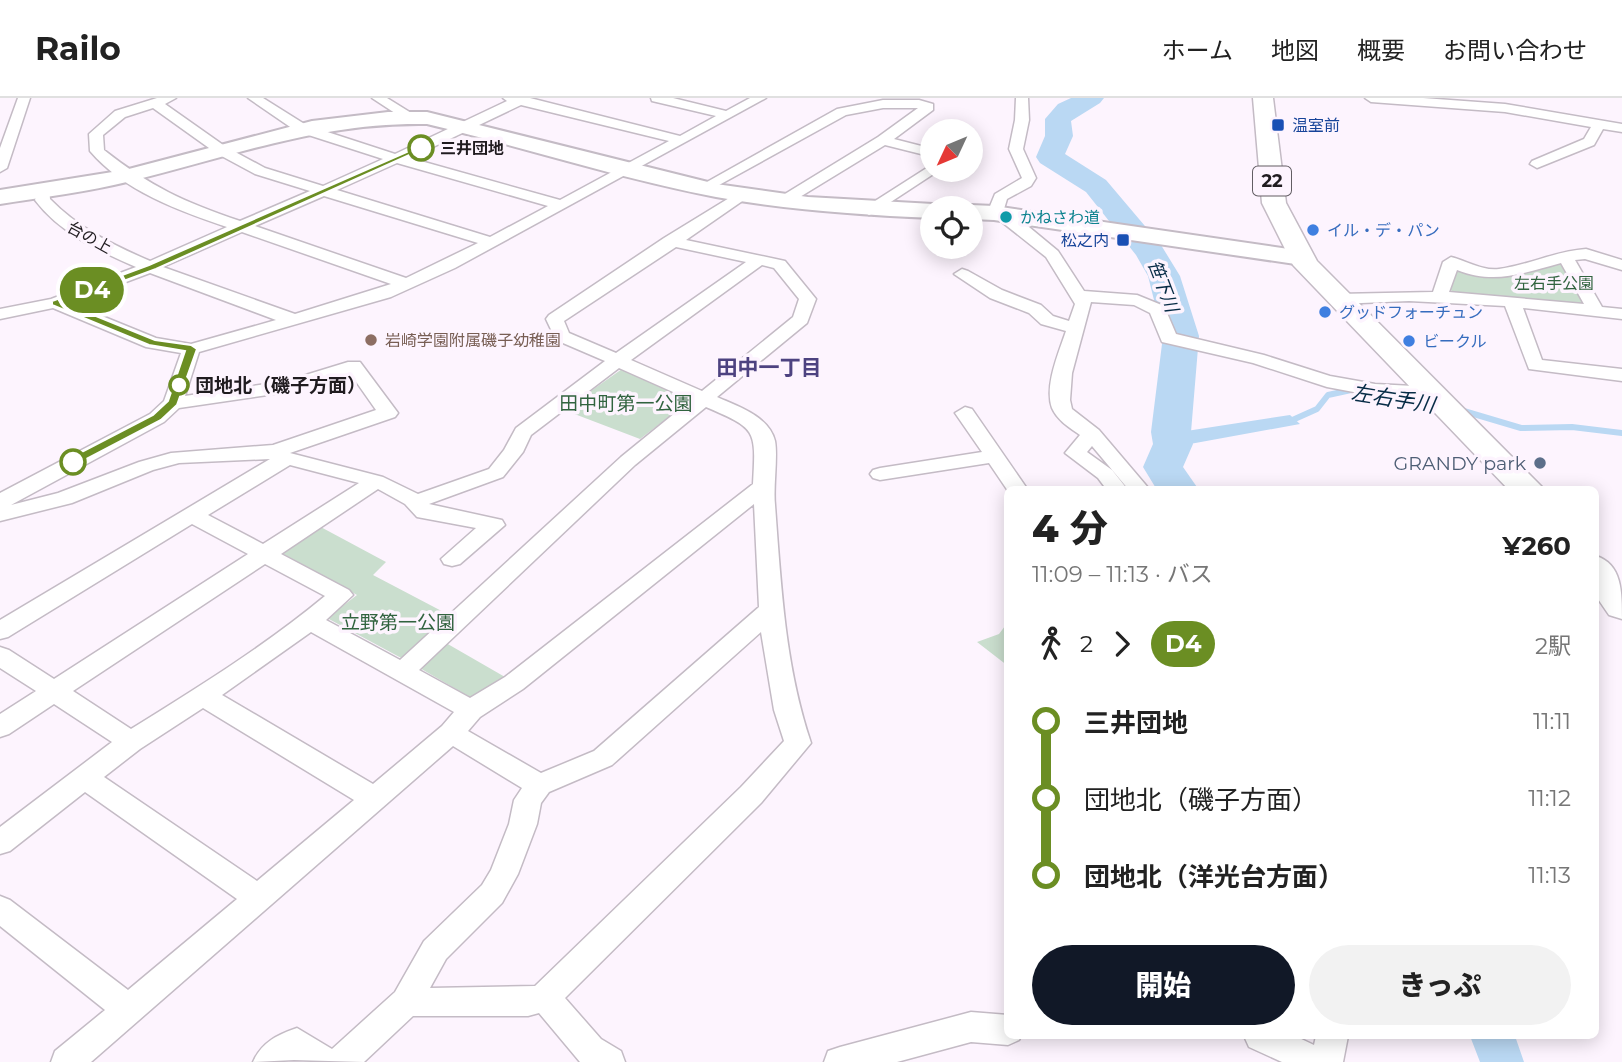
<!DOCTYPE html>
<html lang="ja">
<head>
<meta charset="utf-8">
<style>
  :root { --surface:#fff; --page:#f2f2f2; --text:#222; --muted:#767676; --line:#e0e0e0; --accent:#111827 }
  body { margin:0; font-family:Montserrat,"Noto Sans JP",sans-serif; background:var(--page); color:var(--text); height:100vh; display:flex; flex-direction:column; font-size:26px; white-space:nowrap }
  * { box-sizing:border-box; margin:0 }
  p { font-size:23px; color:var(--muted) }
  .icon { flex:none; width:38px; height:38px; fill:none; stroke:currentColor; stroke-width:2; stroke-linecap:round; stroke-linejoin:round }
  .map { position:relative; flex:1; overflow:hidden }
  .panel { position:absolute; left:1004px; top:388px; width:595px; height:553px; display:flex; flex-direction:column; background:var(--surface); border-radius:10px; box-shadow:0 4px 18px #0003 }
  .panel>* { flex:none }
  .badge { padding:0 14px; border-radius:23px; font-size:24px; line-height:46px }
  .needle { width:46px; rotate:226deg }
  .controls { position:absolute; left:920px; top:21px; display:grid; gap:14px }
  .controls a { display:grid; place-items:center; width:63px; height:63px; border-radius:50%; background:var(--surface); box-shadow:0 4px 18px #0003; font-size:35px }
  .map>.badge { position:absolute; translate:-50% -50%; box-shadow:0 0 0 4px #fff }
  .legs { display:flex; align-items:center; gap:10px; height:77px; padding:0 28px; font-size:23px }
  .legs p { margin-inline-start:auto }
  .overview { display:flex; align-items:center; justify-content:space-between; height:119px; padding:0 28px }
  h1 { font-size:38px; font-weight:800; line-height:52px }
  .primary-button { display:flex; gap:14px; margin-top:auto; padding:14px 28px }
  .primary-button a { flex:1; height:80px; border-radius:42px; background:var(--accent); color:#fff; font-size:28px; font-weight:800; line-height:80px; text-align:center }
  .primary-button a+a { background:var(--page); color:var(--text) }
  ul { padding:0 28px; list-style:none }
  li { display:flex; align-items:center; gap:24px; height:77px; font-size:26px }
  li i { display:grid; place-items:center; width:10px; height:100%; margin:0 9px; background:currentColor }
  li i::after { content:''; width:18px; height:18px; margin:-9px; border:5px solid; border-radius:50%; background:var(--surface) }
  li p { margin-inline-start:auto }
  li:first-child i { background:linear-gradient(#0000 50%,currentColor 0) }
  li:last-child i { background:linear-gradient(currentColor 50%,#0000 0) }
  header { display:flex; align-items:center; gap:42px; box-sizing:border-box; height:98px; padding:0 35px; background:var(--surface); border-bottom:2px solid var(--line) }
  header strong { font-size:33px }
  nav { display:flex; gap:38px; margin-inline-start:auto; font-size:24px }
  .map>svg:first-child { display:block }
</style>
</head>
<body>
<header>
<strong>Railo</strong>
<nav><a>ホーム</a><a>地図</a><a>概要</a><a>お問い合わせ</a></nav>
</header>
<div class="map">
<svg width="1622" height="964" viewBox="0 0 1622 964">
  <rect width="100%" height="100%" fill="#fdf4fe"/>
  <path fill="#cadece" d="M1557 163 1567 166 1584 206 1455 195 1449 191 1454 172 1502 179Z
    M622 271 691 302 640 341 564 312Z
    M317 427 386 464 373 477 453 519 405 562 327 520 357 497 278 453Z
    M1008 524V568L977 544 999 536Z
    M446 545 505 579 473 601 418 569Z"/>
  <path fill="#bad8f3" d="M1290 317 1300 326 1179 348 1170 364 1173 374 1186 392H1173C1149 362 1159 363 1166 328H1179L1180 334Z
    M1470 938H1515L1524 964H1480Z"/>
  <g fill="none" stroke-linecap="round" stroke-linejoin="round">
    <path stroke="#bad8f3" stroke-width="6" d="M1381 297 1434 306
      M1457 311 1521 330 1572 329 1622 335
      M1288 324 1317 311 1328 297 1351 292"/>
    <path fill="#bad8f3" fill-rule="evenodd" d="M1071 0H1104L1100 5 1071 23 1073 38 1065 56 1106 82 1161 147 1180 178 1199 238 1191 334 1193 346 1183 369 1199 392H1157L1143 369 1153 346 1151 334 1163 238 1148 178 1136 157 1086 94 1040 65 1036 59 1045 38V21L1058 6Z"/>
    <defs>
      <path id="street" d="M18 0H30L7 70 0 74V50Z
        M157 0H176L165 6 226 49 265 70 323 88 383 61 296 33 248 0H263L306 27 395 56 507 3 503 0H530L680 38 716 18 652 3 651 0H673L726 13 750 0H766L455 170 391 199 199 254 185 298 286 283 348 264H360L398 315 395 319 290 355 383 379 418 396 489 371 504 352 516 330 605 263 556 242 546 221 549 217 664 140 739 94H749L751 97 686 142 785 163 816 201 807 225 717 299C737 308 769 318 775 343 778 359 773 389 775 407 781 488 785 568 811 645L761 705 565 900 601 941 621 953 625 964H580L539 915 528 918H413L364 964 294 962 253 964C262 944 277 937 297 930L332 951 395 894 424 843 482 787 491 772 509 726 514 702 522 690 453 648 91 964H51L55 953 105 912 0 828V798L10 802 128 892 237 801 85 694 10 753 0 756V729L112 644 54 606 9 636 0 639V616L36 593 0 570V549L9 552 54 581 248 456 192 426 8 539 0 541V522L270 361 179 365 153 372 72 405 0 423V395L150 316 164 303 181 255 146 249 53 210 0 221V211L51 201 136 169C99 153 60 135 35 102L39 90H49L50 101C78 130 113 147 150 163L227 129C179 113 124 93 90 53L89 36 115 13ZM521 7 669 43 560 102 410 60ZM153 10 216 55 255 76 310 93 240 123C184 104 151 89 104 52L103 37 125 19ZM397 65 548 108 490 139 337 92ZM324 98 478 145 406 180 255 128ZM242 134 391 186 295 216 163 169ZM676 149 746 164 616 255 569 235 564 223ZM762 167 774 170 799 201 793 219 702 293 631 262ZM150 175 276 222 191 246 156 240 70 205ZM619 270 691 302 621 359 400 562 326 522 353 497 349 492 281 456 378 391 405 406 417 419 476 430 441 461 444 466 452 468 460 466 505 427 502 422 429 406 503 379 523 354 531 337ZM350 275 376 312 273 347 171 355 139 364 58 395 11 407 164 324 179 310 288 294ZM706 309C757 331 756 331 753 386L505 579 470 600 419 572 635 367ZM290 367 359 385 263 446 208 417ZM754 406 759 509 594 653 541 675 468 633 480 619 523 591ZM265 466 325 498C265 548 197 590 131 631L73 593ZM311 534 454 614 442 628 373 686 222 597ZM761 534 774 612 784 643 741 689 535 888 430 890 446 861 502 805 518 776 537 726 541 705 549 694 612 667ZM203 610 354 702 257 783 104 679 140 651Z
        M372 0H387L416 18 414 21H404Z
        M1016 0H1028L1029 22 1023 51 1036 80 1031 88 1007 101 1004 111 1012 115 1058 153 1084 193 1137 197 1164 208 1176 236 1264 257 1330 278 1375 286 1433 289 1442 295 1440 299 1375 298 1327 289 1253 265 1162 244 1150 215 1134 207 1091 204 1072 275 1070 302 1072 311 1099 332 1150 392H1129L1092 348 1087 354 1112 372 1128 392H1107L1098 380 1065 355 1080 337C1070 330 1057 322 1052 310 1044 288 1059 254 1066 233L1041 226 1029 215 990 200 954 176 962 171 968 173 1002 192 1041 207 1053 218 1069 223 1075 206 1046 159 988 113 995 96 1022 80 1009 51 1015 22Z
        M1365 0H1423L1505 6 1622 26V34L1603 31 1594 47 1537 70 1530 66 1532 63 1584 41 1591 29 1505 14 1371 4Z
        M883 2H919L933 6V12L894 41 933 51V59L885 47 790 105H780L778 102 780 99 878 39 918 10H883L846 17 710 92 705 93 698 89 837 11Z
        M933 66V72L938 73 874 115 869 117 861 112Z
        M1586 151 1622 162V172L1585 161 1575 162 1602 209 1622 211V221L1523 210 1542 262 1622 271V283L1529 271 1505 208 1409 203 1338 206 1330 201 1338 196 1433 194 1443 164 1451 159C1467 163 1482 173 1499 171 1529 167 1556 153 1586 151ZM1561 165 1584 206 1449 194 1457 172C1495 187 1523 175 1561 165Z
        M965 309 972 311 1028 392 1008 393 989 365 880 382 873 380 870 376 873 372 880 370 982 354 955 315Z
        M971 914 1008 917V938H1021L1019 942 1008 947 971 944 897 964H824L828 953 840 949Z
        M1244 938H1295L1314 947 1316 938H1348L1343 964H1282L1249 949Z"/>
      <path id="secondary" d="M388 14H427L716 86 808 99 933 106 942 110H933V120C860 117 787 112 716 99 618 80 523 49 427 26 321 24 232 58 131 83 88 94 44 99 0 106V92L125 72 312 23Z
        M971 107 994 108 1302 153 1310 155 1314 160 1310 165 1302 167 994 122 971 121V110H963Z"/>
      <path id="primary" d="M1253 0H1273L1286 105 1317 163 1545 392H1509L1293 167 1262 105Z
        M1596 458C1622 466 1622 494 1622 521L1609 517 1596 498Z"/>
    </defs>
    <use href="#street" stroke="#c4bbc5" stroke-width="3"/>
    <use href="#secondary" stroke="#c4bbc5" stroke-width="4"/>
    <use href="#primary" stroke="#c4bbc5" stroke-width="3"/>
    <use href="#street" fill="#fff" fill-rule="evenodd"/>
    <use href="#secondary" fill="#fff" fill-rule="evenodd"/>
    <use href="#primary" fill="#fff" fill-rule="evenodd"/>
  </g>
  <path fill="#6b8e23" stroke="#fff" stroke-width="2" d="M418 49 425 50 156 171 64 205 155 242 191 247 197 251 177 307 161 322 77 366H68V361L153 317 168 303 185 253 149 247 52 207V203L149 167Z"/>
  <g fill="#1a4fb4" stroke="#fdf4fe" stroke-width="2.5">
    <rect x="1271" y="20" width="14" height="14" rx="3.5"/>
    <rect x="1116" y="135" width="14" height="14" rx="3.5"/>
  </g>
  <g fill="#fff" stroke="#6b8e23" stroke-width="3.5">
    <circle cx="421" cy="50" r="12"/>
    <circle cx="179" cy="287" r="9"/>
    <circle cx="73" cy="364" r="12"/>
  </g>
  <circle fill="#0f9aa8" stroke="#fdf4fe" stroke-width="2.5" cx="1006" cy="119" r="7"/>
  <g fill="#3f7fe0" stroke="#fdf4fe" stroke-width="2.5">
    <circle cx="1313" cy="132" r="7"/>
    <circle cx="1325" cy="214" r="7"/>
    <circle cx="1409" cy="243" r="7"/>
  </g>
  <circle fill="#8d6e63" stroke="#fdf4fe" stroke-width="2.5" cx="371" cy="242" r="7"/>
  <circle fill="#5c6f8a" stroke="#fdf4fe" stroke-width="2.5" cx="1540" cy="365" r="7"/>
  <g text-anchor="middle" stroke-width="7" stroke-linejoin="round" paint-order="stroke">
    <g font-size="16" fill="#164399" stroke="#fdf4fe" text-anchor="start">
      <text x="1292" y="33">温室前</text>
      <text x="1109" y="148" text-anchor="end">松之内</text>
    </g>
    <g font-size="16" font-weight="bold" fill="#201c20" stroke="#fdf4fe" text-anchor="start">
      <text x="440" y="56">三井団地</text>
    </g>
    <g font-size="16" fill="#0d838f" stroke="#fdf4fe" text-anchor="start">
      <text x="1020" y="125">かねさわ道</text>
    </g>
    <g font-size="16" fill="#366cbe" stroke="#fdf4fe" text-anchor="start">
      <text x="1327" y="138">イル・デ・パン</text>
      <text x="1339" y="220">グッドフォーチュン</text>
      <text x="1423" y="249">ビークル</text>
    </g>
    <g font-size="16" fill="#201c20" stroke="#fdf4fe">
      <text transform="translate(90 139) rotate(29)" y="6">台の上</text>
    </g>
    <g font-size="16" fill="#31633f" stroke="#fdf4fe">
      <text x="1554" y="191">左右手公園</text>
    </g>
    <g font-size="16" fill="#785e54" stroke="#fdf4fe" text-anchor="start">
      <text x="385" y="248">岩崎学園附属磯子幼稚園</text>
    </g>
    <rect fill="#fdf4fe" stroke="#625d63" stroke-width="2" x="1253" y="68.5" width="38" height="29" rx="5"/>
    <g font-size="18" font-weight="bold" fill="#201c20">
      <text x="1272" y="89">22</text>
    </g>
    <g font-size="18" font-style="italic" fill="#072c46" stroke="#fdf4fe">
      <text transform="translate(1163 188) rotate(69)" y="6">笹下川</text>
    </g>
    <g font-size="19" font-weight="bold" fill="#201c20" stroke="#fdf4fe" text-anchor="start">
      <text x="195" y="294">団地北（磯子方面）</text>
    </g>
    <g font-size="19" fill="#31633f" stroke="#fdf4fe">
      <text x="626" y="312">田中町第一公園</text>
      <text x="398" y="531">立野第一公園</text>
    </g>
    <g font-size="19" fill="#4e5e75" stroke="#fdf4fe" text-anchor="end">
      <text x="1526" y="372">GRANDY park</text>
    </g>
    <g font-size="21" font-weight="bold" fill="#4d4280" stroke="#fdf4fe">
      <text x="769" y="277">田中一丁目</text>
    </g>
    <g font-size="21" font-style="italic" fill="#072c46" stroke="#fdf4fe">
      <text transform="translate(1393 301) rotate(9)" y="7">左右手川</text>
    </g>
  </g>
</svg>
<div class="controls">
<a><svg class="needle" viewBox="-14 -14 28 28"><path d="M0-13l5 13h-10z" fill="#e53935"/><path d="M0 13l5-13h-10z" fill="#767676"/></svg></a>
<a><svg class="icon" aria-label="locate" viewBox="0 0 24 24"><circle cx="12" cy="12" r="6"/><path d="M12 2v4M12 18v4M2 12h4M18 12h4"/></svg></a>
</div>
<b class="badge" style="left:92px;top:192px;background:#6b8e23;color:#fff">D4</b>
<section class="panel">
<div class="overview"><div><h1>4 分</h1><p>11:09 – 11:13 · バス</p></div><b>¥260</b></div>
<div class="legs"><svg class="icon" aria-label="walk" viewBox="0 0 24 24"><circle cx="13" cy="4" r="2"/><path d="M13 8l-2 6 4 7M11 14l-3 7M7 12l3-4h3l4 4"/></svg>2<svg class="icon" aria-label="forward" viewBox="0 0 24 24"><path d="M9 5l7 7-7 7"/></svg><b class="badge" style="background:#6b8e23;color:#fff">D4</b><p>2駅</p></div>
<ul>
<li><i style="color:#6b8e23"></i><b>三井団地</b><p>11:11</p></li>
<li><i style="color:#6b8e23"></i><span>団地北（磯子方面）</span><p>11:12</p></li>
<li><i style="color:#6b8e23"></i><b>団地北（洋光台方面）</b><p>11:13</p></li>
</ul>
<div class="primary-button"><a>開始</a><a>きっぷ</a></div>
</section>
</div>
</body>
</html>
